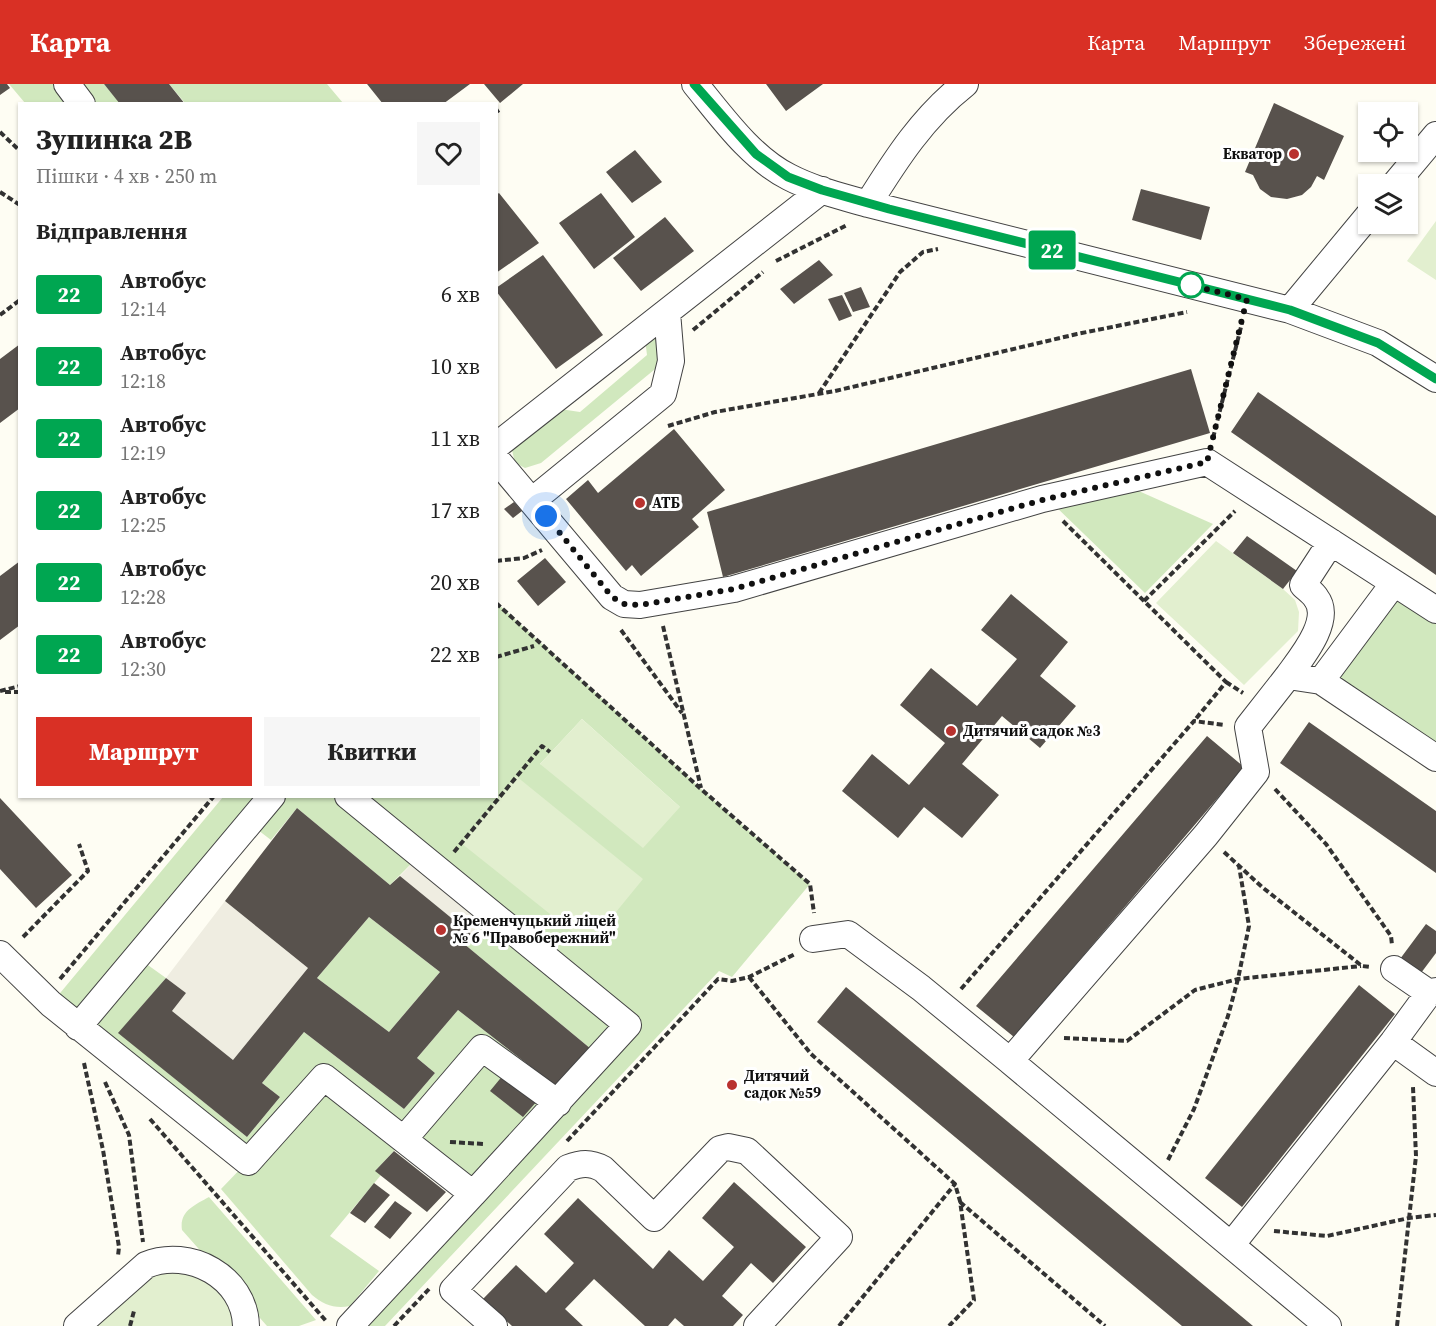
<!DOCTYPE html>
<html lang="uk">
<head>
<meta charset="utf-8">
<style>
  :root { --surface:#fff; --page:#f6f6f6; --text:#222; --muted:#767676; --accent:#d93025 }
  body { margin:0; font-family:"Source Serif 4",serif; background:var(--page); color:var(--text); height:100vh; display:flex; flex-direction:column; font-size:22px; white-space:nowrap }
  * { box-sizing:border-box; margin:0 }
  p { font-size:20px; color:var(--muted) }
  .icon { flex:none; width:33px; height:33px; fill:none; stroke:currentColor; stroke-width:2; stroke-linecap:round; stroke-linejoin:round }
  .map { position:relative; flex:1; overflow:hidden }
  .details { position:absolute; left:18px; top:18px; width:480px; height:696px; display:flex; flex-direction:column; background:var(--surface); border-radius:0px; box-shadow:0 2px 4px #0004 }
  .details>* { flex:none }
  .badge { padding:0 12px; border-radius:4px; font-size:21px; line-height:39px }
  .controls { position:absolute; left:1358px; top:18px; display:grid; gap:12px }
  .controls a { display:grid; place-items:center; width:60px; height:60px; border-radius:0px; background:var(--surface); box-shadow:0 2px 4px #0004; font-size:30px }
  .you { position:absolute; width:30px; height:30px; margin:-15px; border:4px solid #fff; border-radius:50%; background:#1a73e8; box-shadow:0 0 0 9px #1a73e833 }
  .map>.badge { position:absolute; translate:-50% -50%; box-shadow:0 0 0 3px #fff }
  h2 { padding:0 18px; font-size:22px; line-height:54px }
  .round { display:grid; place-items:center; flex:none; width:63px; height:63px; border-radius:0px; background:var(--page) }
  .summary { display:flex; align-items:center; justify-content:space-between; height:102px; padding:0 18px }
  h1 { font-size:28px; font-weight:800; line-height:45px }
  .button { display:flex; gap:12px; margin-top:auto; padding:12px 18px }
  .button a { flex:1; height:69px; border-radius:0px; background:var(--accent); color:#fff; font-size:24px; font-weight:800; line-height:69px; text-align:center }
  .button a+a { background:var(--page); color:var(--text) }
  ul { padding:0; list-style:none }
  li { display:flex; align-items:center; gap:18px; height:72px; padding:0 18px }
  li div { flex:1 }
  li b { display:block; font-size:22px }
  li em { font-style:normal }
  li .badge { min-width:66px; font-weight:700; text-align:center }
  header { display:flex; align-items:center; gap:36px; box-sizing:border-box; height:84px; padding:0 30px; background:var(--accent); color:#fff }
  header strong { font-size:28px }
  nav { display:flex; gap:33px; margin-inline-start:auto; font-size:21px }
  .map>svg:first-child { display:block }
</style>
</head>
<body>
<header>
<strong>Карта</strong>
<nav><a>Карта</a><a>Маршрут</a><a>Збережені</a></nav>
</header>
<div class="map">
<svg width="1436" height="1242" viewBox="0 0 1436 1242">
  <rect width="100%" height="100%" fill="#fefdf3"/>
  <path fill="#d1e8be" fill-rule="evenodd" d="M9 0H104L120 19H25Z
    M169 0H327L343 19H185Z
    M645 255H656L661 258 660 281 541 379 525 384 515 379 512 366 515 360 560 325 580 328 647 271Z
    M1132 404 1213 440 1145 509 1052 419Z
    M1394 499 1436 526V674L1321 597Z
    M497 519 701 705 810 800 732 893 719 887 385 1242H350L473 1111 404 1056 376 1086 381 1091 330 1152 379 1187 350 1222C335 1225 324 1221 312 1211L221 1105 247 1078 51 920 223 713 496 712ZM582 635 680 723 540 680ZM297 724 390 801 420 771 491 830 463 859 591 965 557 1003 458 926 417 974 435 989 404 1025 304 948 262 999 280 1013 247 1053 119 949 166 894 138 874 250 740 271 756Z
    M369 833 440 888 389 948 317 894Z
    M209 1113 316 1236 299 1242H267L182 1146C179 1127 195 1121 209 1113Z"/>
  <path fill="#e2efcf" d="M1436 137V196L1407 177Z
    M1216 457 1283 505 1295 516 1299 528 1298 547 1244 601 1156 519Z
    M582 635 680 723 643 764 540 680Z
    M516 692 643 795 589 861 461 759Z
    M181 1183 223 1204 236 1242H91L153 1189Z"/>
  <path fill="#efede1" d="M420 771 492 829 471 850 400 792Z
    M225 817 308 884 233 976 172 927 186 909 166 894Z"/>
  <path fill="#58524d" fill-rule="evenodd" d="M0 0H7L10 4 0 11Z
    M104 0H169L185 20H120Z
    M367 0H470L443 20H383Z
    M484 0H523L500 19Z
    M766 0H823L786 27Z
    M1274 19 1344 52 1324 96 1317 92 1311 103 1302 111 1287 115 1271 113 1260 105 1253 91 1245 88Z
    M635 66 662 98 632 119 606 88Z
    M1141 105 1210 123 1201 156 1132 136Z
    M499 109 539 159 496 189V111Z
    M601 109 635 153 594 185 559 139Z
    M665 133 694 167 641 207 613 174Z
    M543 171 603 251 556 285 496 207V204Z
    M819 176 833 191 794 220 780 205Z
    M861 203 870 223 853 228 844 209Z
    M842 211 852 232 839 237 828 215Z
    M20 260V324L0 339V275Z
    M1191 285 1210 349 723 493 707 428Z
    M1258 308 1436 432V491L1231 348Z
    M674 345 725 406 692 435 699 443 641 492 632 481 626 487 566 415 588 396 598 409Z
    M514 418 522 427 513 434 504 425Z
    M1247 452 1297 487 1283 505 1233 469Z
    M545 474 566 498 538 522 517 497Z
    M20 477V541L0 556V492Z
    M1011 510 1068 558 1040 592 1076 622 1040 664 1002 632 962 680 999 711 962 754 924 723 898 754 842 707 872 670 909 701 945 659 900 621 931 584 977 622 1017 575 981 546Z
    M1309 638 1436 727V789L1280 679Z
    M1207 652 1244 683 1014 953 976 922Z
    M0 714 72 791 36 824 0 785Z
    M297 724 390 801 400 792 471 850 463 859 591 965 557 1003 458 926 417 974 435 989 404 1025 304 948 262 999 280 1013 247 1053 118 949 166 894 186 909 172 927 233 976 308 884 225 817ZM369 833 440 888 389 948 317 894Z
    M1426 840 1436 847V869L1421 889 1400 875Z
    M1359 901 1395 930 1242 1123 1205 1094Z
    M846 903 1253 1242H1182L817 938Z
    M504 990 538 1016 523 1033 490 1007Z
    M394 1067 446 1108 427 1128 375 1087Z
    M734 1098 806 1163 773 1199 751 1179 722 1212 743 1231 733 1242H684L675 1234 668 1242H645L594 1195 565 1225 583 1242H512L483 1215 516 1181 546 1209 574 1179 544 1150 578 1114 653 1185 669 1166 703 1197 734 1163 702 1134Z
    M374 1099 390 1111 365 1139 350 1129Z
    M395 1117 412 1129 390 1155 374 1143Z"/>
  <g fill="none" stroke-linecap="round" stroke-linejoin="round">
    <defs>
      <path id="minor" d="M67 0 82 20
        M695 0C722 33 751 74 789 93 814 106 841 112 868 120L1290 226 1378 259 1436 295
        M1395 100 1436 51
        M868 120C896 75 923 33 965 0
        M1290 226 1368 132
        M496 362 822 106
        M496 375 612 513 624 520 640 521 734 505 1042 415 1207 378 1436 526
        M533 416 663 310 671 277 667 228
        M1394 499 1321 597 1436 674
        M1288 592C1301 574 1333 536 1316 514 1313 509 1307 505 1303 501L1331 458
        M813 855 848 850 921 904 1010 977 1206 751 1256 688 1248 643 1288 592 1321 597
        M0 870 51 920 248 1078 324 993 473 1110 628 941 348 712
        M1394 885 1429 909
        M78 943 272 712
        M1393 958 1436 989
        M1010 977 1328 1242
        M404 1055 482 964 558 1019
        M1232 1160 1393 958 1429 909 1436 907
        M77 1242 146 1181C189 1163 245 1193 246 1242
        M350 1242 473 1110
        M494 1242 453 1206 568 1084C581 1079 590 1078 603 1085L654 1134 720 1065 728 1063 747 1067 839 1153 757 1242"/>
    </defs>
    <use href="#minor" stroke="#434343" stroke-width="28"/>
    <path stroke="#323232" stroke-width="4" stroke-dasharray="6 3" stroke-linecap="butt" d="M496 28 499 26
      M0 48 20 67
      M0 108 20 121
      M776 177 847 141
      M0 231 20 216
      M693 246 763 188
      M819 309 900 188 923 168 938 165
      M668 342 715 328 835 307 1077 250 1187 228
      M1213 354 1242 239
      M1063 437 1226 598 1194 637
      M496 477 524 474 542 466
      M1144 517 1235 427
      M496 519 701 705 810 800 814 829
      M663 542 701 704
      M621 546 682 629
      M496 573 534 562
      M1226 598 1243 609
      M0 607 20 602
      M5 608H20
      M1275 705 1326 760 1391 852 1392 861
      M454 768 542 662 550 668
      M1224 768 1262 803 1362 882 1370 883
      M23 853 88 787 79 760
      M749 893 811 970 955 1100 960 1117 974 1216 949 1242
      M60 895 214 712
      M961 905 1194 637 1225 641
      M1064 954 1127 957 1195 906 1238 895 1361 882
      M84 979 103 1066 119 1163 118 1172
      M105 998 129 1051 143 1158
      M150 1035 326 1237
      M567 1057 718 895 732 897 749 893 795 870
      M450 1058 484 1060
      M1168 1076 1194 1025 1228 932 1238 895 1249 842 1239 782
      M960 1118 1105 1242
      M1274 1147 1327 1152 1409 1134 1436 1131
      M130 1242 134 1227
      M394 1242 429 1205
      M839 1242 955 1100
      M1397 1242 1416 1072 1413 1003"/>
    <use href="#minor" stroke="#fff" stroke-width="26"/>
  </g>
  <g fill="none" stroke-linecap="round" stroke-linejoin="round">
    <defs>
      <path id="line" d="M694 0 756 70 788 93 822 106 889 125 1290 226 1378 259 1436 295"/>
    </defs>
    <use href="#line" stroke="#fff" stroke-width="14"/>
    <use href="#line" stroke="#00a651" stroke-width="9"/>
    <path stroke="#101010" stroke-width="6" stroke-dasharray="0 10.8" d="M546 432 612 513 624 520 640 521 734 505 1042 416 1207 378 1247 215 1181 199 1191 201"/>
  </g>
  <g fill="#b9322f" stroke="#fff" stroke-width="2">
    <circle cx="1294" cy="70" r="6"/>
    <circle cx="640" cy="419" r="6"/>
    <circle cx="951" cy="647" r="6"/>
    <circle cx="441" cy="846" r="6"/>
    <circle cx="732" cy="1001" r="6"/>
  </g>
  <circle fill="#fff" stroke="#00a651" stroke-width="3" cx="1191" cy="201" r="12"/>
  <g text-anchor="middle" stroke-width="6" stroke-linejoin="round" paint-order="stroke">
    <g font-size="15" font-weight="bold" fill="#101010" stroke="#fff" text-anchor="start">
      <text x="1282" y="75" text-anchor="end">Екватор</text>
      <text x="652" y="424">АТБ</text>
      <text x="963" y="652">Дитячий садок №3</text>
      <text x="453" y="842">Кременчуцький ліцей<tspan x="453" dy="17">№ 6 "Правобережний"</tspan></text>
      <text x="744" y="997">Дитячий<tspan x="744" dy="17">садок №59</tspan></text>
    </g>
  </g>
</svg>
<div class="controls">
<a><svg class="icon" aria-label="locate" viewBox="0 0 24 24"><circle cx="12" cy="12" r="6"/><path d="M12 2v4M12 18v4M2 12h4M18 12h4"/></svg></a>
<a><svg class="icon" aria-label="layers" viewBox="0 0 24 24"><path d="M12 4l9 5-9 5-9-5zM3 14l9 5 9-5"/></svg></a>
</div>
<div class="you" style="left:546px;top:432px"></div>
<b class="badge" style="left:1052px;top:166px;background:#00a651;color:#fff">22</b>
<section class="details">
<div class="summary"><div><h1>Зупинка 2В</h1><p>Пішки · 4 хв · 250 m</p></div><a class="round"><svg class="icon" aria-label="heart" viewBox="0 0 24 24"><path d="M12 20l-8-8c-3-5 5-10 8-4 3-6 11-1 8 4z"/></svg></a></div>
<h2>Відправлення</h2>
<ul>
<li><span class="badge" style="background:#00a651;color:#fff">22</span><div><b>Автобус</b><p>12:14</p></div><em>6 хв</em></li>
<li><span class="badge" style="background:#00a651;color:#fff">22</span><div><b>Автобус</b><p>12:18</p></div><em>10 хв</em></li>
<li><span class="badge" style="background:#00a651;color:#fff">22</span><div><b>Автобус</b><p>12:19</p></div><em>11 хв</em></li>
<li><span class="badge" style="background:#00a651;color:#fff">22</span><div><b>Автобус</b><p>12:25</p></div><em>17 хв</em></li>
<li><span class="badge" style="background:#00a651;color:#fff">22</span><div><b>Автобус</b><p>12:28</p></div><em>20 хв</em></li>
<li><span class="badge" style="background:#00a651;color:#fff">22</span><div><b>Автобус</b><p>12:30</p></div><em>22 хв</em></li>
</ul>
<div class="button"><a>Маршрут</a><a>Квитки</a></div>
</section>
</div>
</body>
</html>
